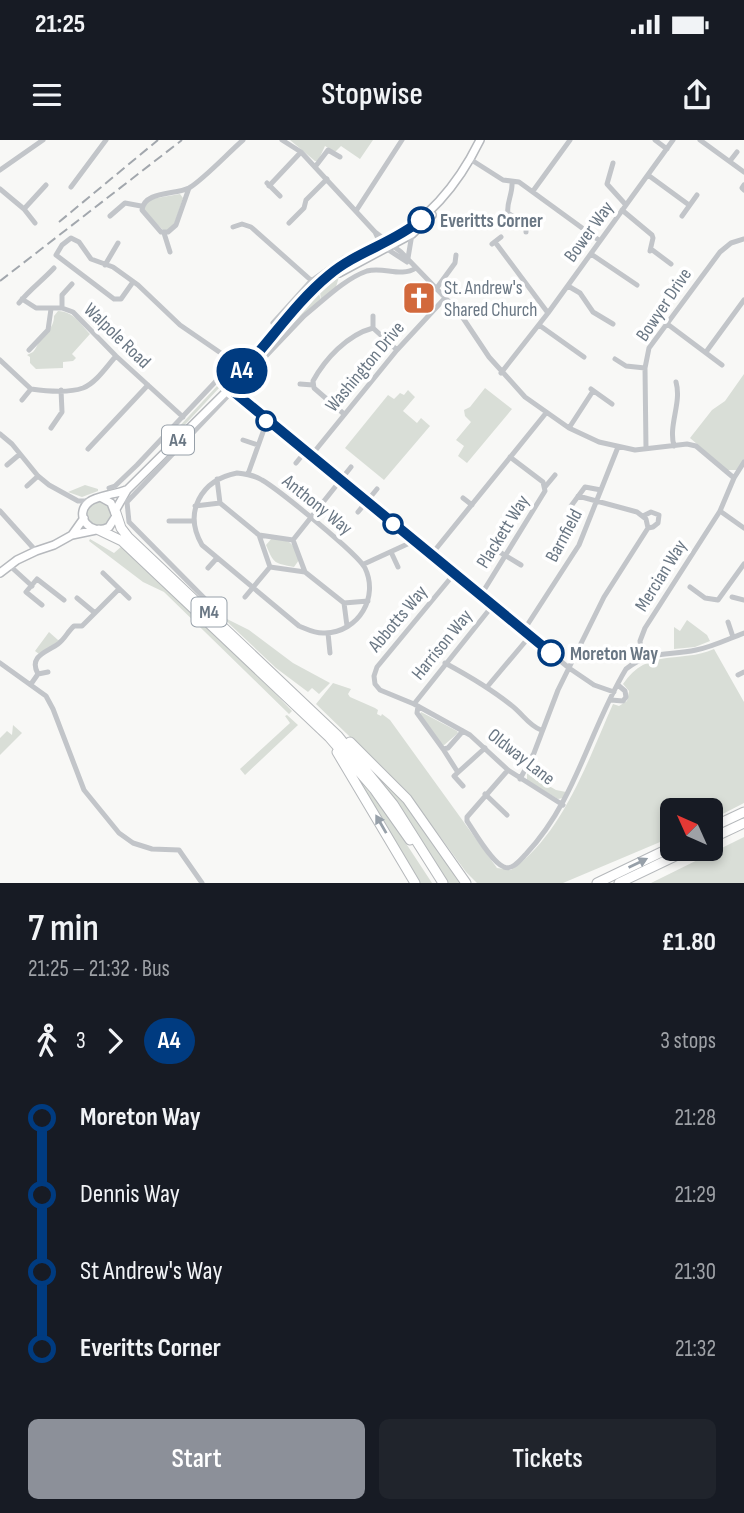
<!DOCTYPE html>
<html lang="en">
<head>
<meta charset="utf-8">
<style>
  :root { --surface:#171b24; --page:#20242c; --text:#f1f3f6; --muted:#9ea1a6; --accent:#8c9099 }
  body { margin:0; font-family:"Sofia Sans Condensed",sans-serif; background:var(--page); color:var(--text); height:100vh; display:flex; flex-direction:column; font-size:26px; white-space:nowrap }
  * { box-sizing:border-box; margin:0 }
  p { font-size:23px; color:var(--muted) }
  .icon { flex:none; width:38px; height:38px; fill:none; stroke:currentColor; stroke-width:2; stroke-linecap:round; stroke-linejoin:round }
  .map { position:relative; height:743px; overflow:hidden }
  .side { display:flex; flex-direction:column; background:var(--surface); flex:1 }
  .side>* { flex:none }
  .badge { padding:0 14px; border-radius:23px; font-size:24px; line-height:46px }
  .needle { width:46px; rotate:315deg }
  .fabs { position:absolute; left:660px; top:658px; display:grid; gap:14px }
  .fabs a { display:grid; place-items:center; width:63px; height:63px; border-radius:10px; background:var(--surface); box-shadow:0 4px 10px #0003; font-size:35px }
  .map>.badge { position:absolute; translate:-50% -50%; box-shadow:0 0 0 4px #fff }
  .legs { display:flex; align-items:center; gap:10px; height:77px; padding:0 28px; font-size:23px }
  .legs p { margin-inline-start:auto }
  .head { display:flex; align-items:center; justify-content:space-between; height:119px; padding:0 28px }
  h1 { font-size:38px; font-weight:600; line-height:52px }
  .button { display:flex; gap:14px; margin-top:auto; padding:14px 28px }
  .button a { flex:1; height:80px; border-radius:10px; background:var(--accent); color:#fff; font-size:28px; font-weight:600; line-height:80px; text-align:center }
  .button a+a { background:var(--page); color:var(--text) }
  ul { padding:0 28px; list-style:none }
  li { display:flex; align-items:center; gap:24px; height:77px; font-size:26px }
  li i { display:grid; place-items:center; width:10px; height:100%; margin:0 9px; background:currentColor }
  li i::after { content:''; width:18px; height:18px; margin:-9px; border:5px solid; border-radius:50%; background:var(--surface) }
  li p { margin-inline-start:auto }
  li:first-child i { background:linear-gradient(#0000 50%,currentColor 0) }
  li:last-child i { background:linear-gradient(currentColor 50%,#0000 0) }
  .status { display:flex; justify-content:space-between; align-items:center; height:49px; padding:0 35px; background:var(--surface); direction:ltr }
  .status svg { height:19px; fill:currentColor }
  header { display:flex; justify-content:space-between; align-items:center; height:91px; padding:0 28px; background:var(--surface); font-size:32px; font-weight:600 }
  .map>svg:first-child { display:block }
</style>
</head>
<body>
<div class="status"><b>21:25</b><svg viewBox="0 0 49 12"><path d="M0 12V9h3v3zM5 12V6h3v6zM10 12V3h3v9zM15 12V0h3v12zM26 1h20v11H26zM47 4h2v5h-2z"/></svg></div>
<header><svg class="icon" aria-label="menu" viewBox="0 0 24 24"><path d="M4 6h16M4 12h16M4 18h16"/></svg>Stopwise<svg class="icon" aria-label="share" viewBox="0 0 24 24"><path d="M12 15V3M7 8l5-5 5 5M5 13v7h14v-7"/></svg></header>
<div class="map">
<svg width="744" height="743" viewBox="0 0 744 743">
  <rect width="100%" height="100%" fill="#f8f8f6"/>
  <path fill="#d9ded7" d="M290 0H373L360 19 341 6 335 12 325 6 318 21H315Z
    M180 54 183 58 174 85 167 91 163 90 144 70V66L151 59Z
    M339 137 335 150 267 214 319 154 321 160 320 152Z
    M58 171C74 172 80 183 90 194L72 214 76 218 73 221 63 222V228L36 229 30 223V217L27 215 33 212C36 209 37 205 39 202 45 192 54 189 54 176Z
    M744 234V319L738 330H727L690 298 712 270 725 261Z
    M217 246 219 248 178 292H174Z
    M485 248 512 269 467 323 458 316 464 306 456 300 471 282 465 276 464 270 470 267Z
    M408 250 415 257 403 271 417 283 421 278 430 286 384 340 345 308 388 255 394 259 400 253 404 255Z
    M85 345 98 349V351L82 357 68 352Z
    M86 374a13 13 0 1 1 26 0a13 13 0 1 1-26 0Z
    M272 398C292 401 292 401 299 420L294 427C274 423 274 424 266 405Z
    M90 399 114 413 122 406 245 522 292 571 289 574 164 452 143 442 89 401Z
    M221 476 249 490 293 523 330 543 319 554 312 548 308 552 276 528Z
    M687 480 707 495 710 501 695 507 674 509V487L680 491Z
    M49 492 58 500 62 499 39 514 35 511Z
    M714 509 744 562V663L711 680 710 670H672V697L563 743H477L466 732 408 653 316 564 333 543 351 549 348 554 350 557 375 568 378 570 377 574 381 576 382 574 390 580 497 728 511 730C562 696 589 618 613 564L619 566 627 561 629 551 623 544C648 507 680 524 714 509Z
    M421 572 457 591 458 593 443 606 420 574Z
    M287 575 298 585 245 635 240 629 290 583 285 576Z
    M13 585 22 593 0 615V598L7 591 12 595Z
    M368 624 405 661 462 743H448L410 681Z
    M350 627 388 676 432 743H418Z
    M527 633 556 650 566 652 563 658 558 659 527 641Z
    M744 697V743H651Z"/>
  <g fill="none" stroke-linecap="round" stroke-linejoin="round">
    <defs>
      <path id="major" d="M339 133 412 94 432 75
        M229 248V241L244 229C272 199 296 165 327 137 344 121 367 113 387 102 430 79 459 43 480 0
        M102 358 111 363 116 376 109 387C90 397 73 375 89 362 96 356 117 354 126 350
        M115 371 127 350 236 242 241 237 242 231
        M72 395 84 378
        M0 433 17 420 36 411 54 405 72 395 96 390"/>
      <path id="highway" d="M116 373 121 388 128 397 338 596 393 664 443 743
        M99 390 122 401 329 597 374 649 410 700
        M350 602 407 659 466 743
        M337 612 415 743
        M710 688 744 672
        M710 699 744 683
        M597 743 672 707
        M619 743 690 709"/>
    </defs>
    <use href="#major" stroke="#b6b9bd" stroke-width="10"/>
    <use href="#highway" stroke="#b5b8bb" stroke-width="11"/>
    <path stroke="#c2c5c9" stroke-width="5" d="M282 0 301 12 375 92 401 112 459 172 489 217 525 257 569 288 599 302 635 310 687 304 696 306 734 338
      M655 0 667 9
      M700 0 744 32
      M470 19 503 40 519 42 600 101
      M730 21 737 12
      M613 23 607 44 626 65
      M315 27 328 10 340 17
      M0 30 43 0
      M648 35 689 65
      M512 42C513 54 506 63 508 73L526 85V92
      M267 43 280 56
      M744 45 742 48 744 50
      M269 46 301 12
      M71 47 106 0
      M189 48 176 85 168 92H161L142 70C144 51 175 55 189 48 204 39 228 13 243 0
      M0 49 24 69 35 83
      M533 51 570 0
      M24 69 46 45
      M622 70 652 95 653 98 650 111
      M356 71 402 0
      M110 76 125 63 141 66
      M682 76 697 55
      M289 83 304 68 306 60 327 39
      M233 87 242 84 251 87 313 142
      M375 92 381 105 407 122
      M164 93 170 112
      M495 102 548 173
      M492 104 501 97
      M651 109 671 124
      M591 114 637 145
      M408 118 412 94
      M105 125 118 103
      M133 142 121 159H114L56 115 62 105 71 98 79 102 91 119 113 127 138 145 180 185 244 229
      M568 146 580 153 593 172 613 184
      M436 149 455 123 456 115
      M22 159 36 168H62L73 172 116 216 183 277
      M19 163C30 149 42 141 54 128
      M62 168V155L72 144
      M373 176V188
      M666 183 722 225
      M539 185 584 217
      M280 189 273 183 311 141 345 117 350 120
      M29 210 48 190 51 169
      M706 212 744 160
      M615 219 626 226 645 228
      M0 220 31 249C45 251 69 253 83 248 96 243 107 226 116 216
      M501 233 548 173 673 0
      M300 244 313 245
      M591 249 612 264
      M22 260 31 249
      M344 274 314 248 313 241C325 219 347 195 373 188L397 210
      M51 288 62 272 61 250
      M569 288 593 251
      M0 294 12 304 38 336 49 345 78 361H89
      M243 300 258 305
      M674 306C668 285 682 263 676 242
      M88 309 148 245
      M646 309 645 228 649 208 720 112 731 103 744 99
      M310 317 397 210 445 158
      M296 323 305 312
      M7 325 20 314
      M237 333C246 334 254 335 262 340 279 350 358 414 365 428 379 457 359 492 325 493 315 494 307 489 299 486L202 405C183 372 201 340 237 333Z
      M248 334 267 281
      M217 339 220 363
      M27 346 38 336
      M545 347 555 335
      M109 348 115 346 137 325 218 239 569 528 594 545 614 552
      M463 358 472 365
      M220 363 259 395
      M195 366 220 363
      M571 366 585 347 601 350
      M0 371 36 411
      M720 371 744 388
      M358 372 377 349
      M643 376 651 372 659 375 658 383 653 387 648 388
      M169 381H194
      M259 395 293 400 305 432 270 427Z
      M293 400 351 327
      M493 408 521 425
      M391 412 398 427
      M431 415 546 273
      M364 424 414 401
      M9 425 32 446
      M208 428 217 418
      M305 432 344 463
      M103 433 129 458
      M454 434 377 527 374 536 375 544 380 550 414 564 470 595 508 630 563 665
      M690 447 705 458 718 460 744 424
      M481 455 545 351 543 342 510 317
      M245 457 270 427
      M732 457 744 460
      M77 458 95 473
      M344 463 368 461
      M344 463 347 486
      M42 465 26 452 37 439 64 460
      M216 470 129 382 127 362 304 176C323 161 344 139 367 131 383 126 401 138 416 128
      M728 482 733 497
      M524 490 579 405 618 307
      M328 493 330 513
      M642 519 640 501 645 488 720 371 734 338 744 322
      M0 523 46 556 53 569 84 650 119 693 133 703 152 709 179 710 202 743
      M445 523C469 536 491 549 511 565 522 573 529 586 541 590
      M38 534C28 516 47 512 58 504 65 499 68 491 74 486H82L119 449
      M738 535 744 532
      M31 544 38 534 48 532
      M487 547 530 496
      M611 560 623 561 626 557 625 551 618 545
      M414 564 493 465
      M418 566 417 573 443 609 448 608 463 591
      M443 609 457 631
      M508 630 467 677V681C474 691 492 723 504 727 512 731 521 719 526 714 576 661 589 590 626 529 650 510 668 516 696 510 712 507 728 499 744 493
      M520 639 534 613 558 550 604 457 648 388 646 379 637 372 578 356
      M463 646 454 636 485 608
      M485 654 507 675"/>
    <use href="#major" stroke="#fff" stroke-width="7"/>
    <use href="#highway" stroke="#fff" stroke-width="9"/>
    <path stroke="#a2a7ad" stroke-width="2" stroke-dasharray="10 5" stroke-linecap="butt" d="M59 82 158 0
      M0 141 182 0"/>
  </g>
  <defs><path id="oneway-solid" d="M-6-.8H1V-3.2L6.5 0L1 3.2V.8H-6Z" transform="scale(1.75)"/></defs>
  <g fill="#97a0a9">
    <use href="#oneway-solid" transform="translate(381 684) rotate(-120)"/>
    <use href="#oneway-solid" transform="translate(638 723) rotate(-26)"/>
  </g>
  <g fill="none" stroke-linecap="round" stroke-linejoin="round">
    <defs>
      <path id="line-1" d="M421 80C393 103 356 112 329 135 296 162 271 200 242 231V237L229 248 551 513"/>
    </defs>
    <use href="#line-1" stroke="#fff" stroke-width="16"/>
    <use href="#line-1" stroke="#003b80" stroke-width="10"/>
  </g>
  <defs>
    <symbol id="church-square" viewBox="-11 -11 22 22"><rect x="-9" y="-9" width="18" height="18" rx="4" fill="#d2693c" stroke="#fff"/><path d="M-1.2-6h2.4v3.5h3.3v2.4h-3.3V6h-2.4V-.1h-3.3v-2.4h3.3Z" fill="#fff"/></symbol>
  </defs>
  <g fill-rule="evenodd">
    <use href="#church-square" x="400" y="139" width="38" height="38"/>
  </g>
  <g fill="#fff" stroke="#003b80" stroke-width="3.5">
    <circle cx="421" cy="80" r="12"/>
    <circle cx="266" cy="281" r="9"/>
    <circle cx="393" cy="384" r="9"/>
    <circle cx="551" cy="513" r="12"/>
  </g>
  <g text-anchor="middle" stroke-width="7" stroke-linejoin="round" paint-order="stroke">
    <g fill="#fff" stroke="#97a0a9" stroke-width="2">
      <rect x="162" y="285.5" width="32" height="29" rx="5"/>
      <rect x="191.5" y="457.5" width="35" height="29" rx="5"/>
    </g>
    <g font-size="18" font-weight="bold" fill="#6a7784">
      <text x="178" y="306">A4</text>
      <text x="209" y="478">M4</text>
    </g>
    <g font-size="19" font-weight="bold" fill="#6a7784" stroke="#fff" text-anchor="start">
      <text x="440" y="87">Everitts Corner</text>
      <text x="570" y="520">Moreton Way</text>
    </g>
    <g font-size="19" fill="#6a7784" stroke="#fff">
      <text transform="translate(588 91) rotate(-54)" y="7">Bower Way</text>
      <text transform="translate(663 164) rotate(-56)" y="7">Bowyer Drive</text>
      <text transform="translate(118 195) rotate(44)" y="7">Walpole Road</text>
      <text transform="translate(364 226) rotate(-50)" y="7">Washington Drive</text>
      <text transform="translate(318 364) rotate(39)" y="7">Anthony Way</text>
      <text transform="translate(502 391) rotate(-58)" y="7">Plackett Way</text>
      <text transform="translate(563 395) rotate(-62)" y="7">Barnfield</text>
      <text transform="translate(660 435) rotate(-58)" y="7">Mercian Way</text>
      <text transform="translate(397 478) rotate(-50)" y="7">Abbotts Way</text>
      <text transform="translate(441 504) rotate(-51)" y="7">Harrison Way</text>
      <text transform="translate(522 616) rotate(38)" y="7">Oldway Lane</text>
    </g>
    <g font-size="19" fill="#6a7784" stroke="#fff" text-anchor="start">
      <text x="444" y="154">St. Andrew's<tspan x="444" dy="22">Shared Church</tspan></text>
    </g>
  </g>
</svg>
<div class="fabs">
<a><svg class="needle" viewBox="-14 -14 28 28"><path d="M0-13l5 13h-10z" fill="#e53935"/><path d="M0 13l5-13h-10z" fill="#9ea1a6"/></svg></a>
</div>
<b class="badge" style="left:242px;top:231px;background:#003b80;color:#fff">A4</b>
</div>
<section class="side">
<div class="head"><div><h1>7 min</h1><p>21:25 – 21:32 · Bus</p></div><b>£1.80</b></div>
<div class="legs"><svg class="icon" aria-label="walk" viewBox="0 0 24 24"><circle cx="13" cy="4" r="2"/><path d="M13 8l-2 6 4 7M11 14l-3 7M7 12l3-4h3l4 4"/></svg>3<svg class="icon" aria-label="forward" viewBox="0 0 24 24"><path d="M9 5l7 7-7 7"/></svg><b class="badge" style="background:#003b80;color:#fff">A4</b><p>3 stops</p></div>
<ul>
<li><i style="color:#003b80"></i><b>Moreton Way</b><p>21:28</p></li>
<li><i style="color:#003b80"></i><span>Dennis Way</span><p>21:29</p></li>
<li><i style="color:#003b80"></i><span>St Andrew's Way</span><p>21:30</p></li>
<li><i style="color:#003b80"></i><b>Everitts Corner</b><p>21:32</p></li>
</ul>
<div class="button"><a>Start</a><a>Tickets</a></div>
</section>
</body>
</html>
